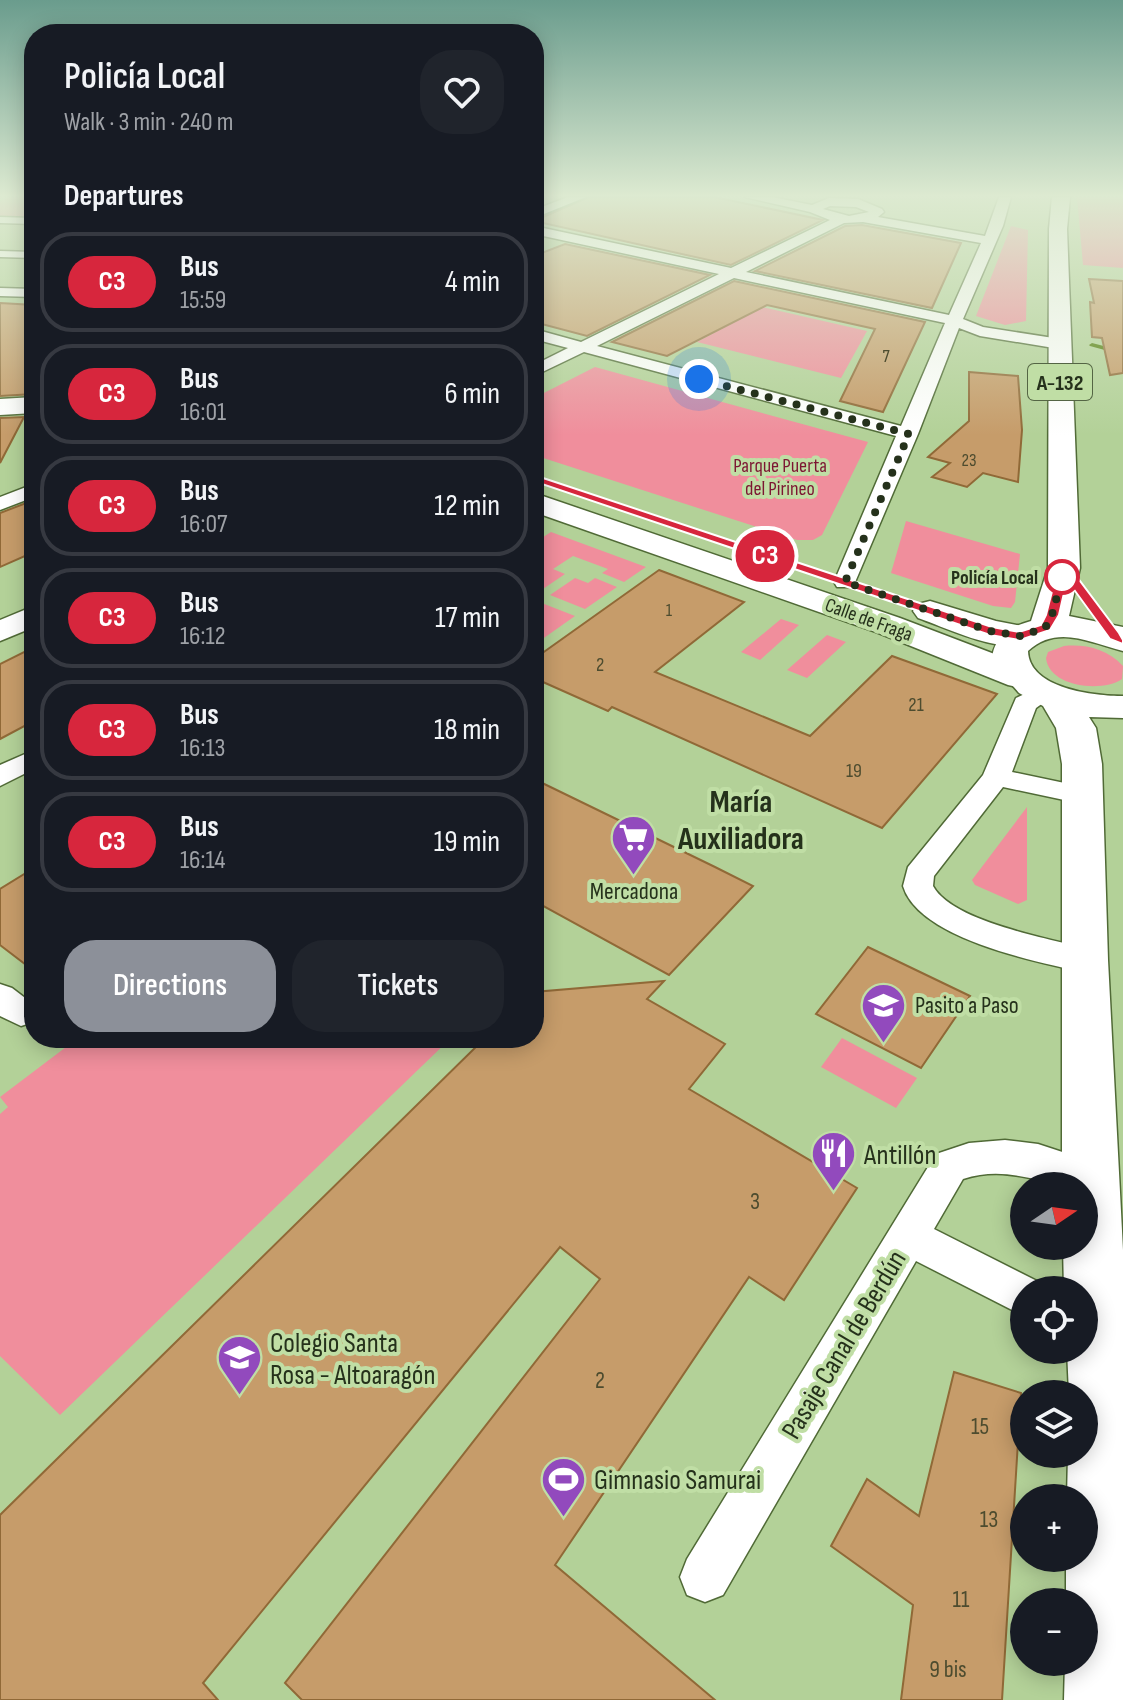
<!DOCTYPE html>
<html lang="en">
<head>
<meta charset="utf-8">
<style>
  :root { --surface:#171b24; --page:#20242c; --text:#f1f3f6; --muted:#9ea1a6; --line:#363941; --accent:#8c9099 }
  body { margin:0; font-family:"Sofia Sans Condensed",sans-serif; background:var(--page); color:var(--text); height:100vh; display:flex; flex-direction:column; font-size:30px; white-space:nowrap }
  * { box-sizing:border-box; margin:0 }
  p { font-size:26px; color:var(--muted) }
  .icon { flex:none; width:44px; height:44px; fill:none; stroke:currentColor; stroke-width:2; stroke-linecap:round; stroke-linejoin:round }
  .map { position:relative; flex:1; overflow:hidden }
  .details { position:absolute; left:24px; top:24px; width:520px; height:1024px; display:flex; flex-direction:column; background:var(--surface); border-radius:32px; box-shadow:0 4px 20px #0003 }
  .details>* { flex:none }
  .badge { padding:0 16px; border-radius:26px; font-size:28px; line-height:52px }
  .needle { width:52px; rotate:77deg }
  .fabs { position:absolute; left:1010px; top:1172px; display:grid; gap:16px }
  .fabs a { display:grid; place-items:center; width:88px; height:88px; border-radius:50%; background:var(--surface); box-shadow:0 4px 20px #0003; font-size:40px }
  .you { position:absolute; width:40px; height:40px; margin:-20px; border:6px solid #fff; border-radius:50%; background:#1a73e8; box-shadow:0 0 0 12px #1a73e833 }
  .map>.badge { position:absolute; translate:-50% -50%; box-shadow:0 0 0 4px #fff }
  h2 { padding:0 40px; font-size:30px; line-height:72px }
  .round { display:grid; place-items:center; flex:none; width:84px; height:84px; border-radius:32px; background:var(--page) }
  .head { display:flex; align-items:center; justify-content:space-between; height:136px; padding:0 40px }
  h1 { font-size:38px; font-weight:600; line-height:60px }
  .primary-button { display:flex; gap:16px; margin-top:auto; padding:16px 40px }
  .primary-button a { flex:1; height:92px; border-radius:32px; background:var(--accent); color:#fff; font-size:32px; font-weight:600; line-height:92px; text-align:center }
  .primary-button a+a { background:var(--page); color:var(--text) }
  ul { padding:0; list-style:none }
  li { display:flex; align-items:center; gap:24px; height:100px; margin:0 16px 12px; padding:0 24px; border:4px solid var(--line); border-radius:32px }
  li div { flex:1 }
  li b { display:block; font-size:30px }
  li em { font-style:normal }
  li .badge { min-width:88px; font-weight:700; text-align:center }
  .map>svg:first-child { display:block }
</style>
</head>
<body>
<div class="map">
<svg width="1123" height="1700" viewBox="0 0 1123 1700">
  <rect width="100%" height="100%" fill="#b3d198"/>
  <path fill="#f08e9c" d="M10 197H34V220L0 219V201Z
    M1123 197V268L1083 265 1077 197Z
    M1011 226 1028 230 1026 321 1005 325 976 316Z
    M762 307 867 331 841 378 697 342Z
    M595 367 868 442 822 535 813 540H797L534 455V398Z
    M906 521 1020 554 1015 602 1011 608 993 606 891 573Z
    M551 532 646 567 624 582 602 573 608 569 573 556 553 569 565 574 540 591 534 588V543Z
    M575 578 588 583 595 578 617 587 585 609 550 595Z
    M534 600 575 616 534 645Z
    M781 619 799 625 760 660 741 652Z
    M827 635 846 642 807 678 787 670Z
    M1064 646C1086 644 1107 649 1123 666L1122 679C1102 693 1049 687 1046 658L1048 652Z
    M1027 807V900L1018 904 975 885 972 880Z
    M78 1038H451L60 1415 0 1356V1114L8 1107 0 1097Z
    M842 1038 917 1078 896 1108 821 1067Z"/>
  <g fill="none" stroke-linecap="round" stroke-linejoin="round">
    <path fill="#4d7905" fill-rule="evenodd" d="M1092 343 1123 351V355L1090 346 1089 345Z"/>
  </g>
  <path fill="#c69c6a" stroke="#906937" stroke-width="2" d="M589 197H714L823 220 731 265 534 221Z
    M862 225 961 243 932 308 755 271 845 226Z
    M565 244 710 275 587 336 534 322V256Z
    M1089 279 1123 281V373L1110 375 1102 338 1092 337 1090 302 1094 303Z
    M734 281 925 322 883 412 840 401 875 329 767 305 667 356 612 342Z
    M0 303 34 305V394L0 396Z
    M969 372 1018 376 1022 430 1018 482 983 473 967 487 932 477 950 463 928 457 969 421Z
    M24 417 0 463V418Z
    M34 500V552L0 567V513Z
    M659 570 744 602 655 672 810 736 892 656 997 694 882 828 612 707 608 711 534 678V659Z
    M34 647V721L0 739V664Z
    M534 779 715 867 753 886 669 975 534 901Z
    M34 868V971L0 945V889Z
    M868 947 970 996 921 1068 816 1014Z
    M664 981 647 999 725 1044 689 1089 857 1188 784 1300 749 1277 555 1565 715 1700H302L285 1683 600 1279 560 1247 203 1683 218 1700H0V1515L485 1038H534V992Z
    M954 1372 1021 1393 1002 1700H901L913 1605 831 1546 867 1479 919 1516Z"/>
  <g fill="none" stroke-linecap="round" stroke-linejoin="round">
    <defs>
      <path id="pedestrian" d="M0 217 34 218V224L0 223Z
        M0 251 34 252V258L0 257Z
        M0 288 34 289V297L0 296Z"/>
      <path id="minor" d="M568 197H586L534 218V210Z
        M745 197H772L812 205 829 198 858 199 882 209 884 212 878 217 985 236 999 197H1011L1003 226 963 319 983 327 1060 339 1068 344 1060 349 980 336 959 328 918 434 853 587H837L834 582 896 436 584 352 534 376V365L568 348 534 339V329L581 342 719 274 534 234V226L731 268 830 220 810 212ZM830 206 856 207 869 212 849 216 823 209ZM863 222 981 243 949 315 746 272 844 223ZM734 278 945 323 901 426 597 346Z
        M34 484V497L0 510V497Z
        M1044 685 1053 688 1057 693 1036 708 1012 772 1093 789 1097 795 1093 801 1083 804 1003 787 934 876 933 886C953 923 1057 940 1096 951L1101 960 1096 969 1084 972C1036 962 918 938 903 886L908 867 983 775 1016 698Z
        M34 750V769L0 786V765Z
        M0 984 12 988 33 1004V1022L21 1026 0 1016Z
        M1005 1140 1038 1144 1105 1166 1111 1178 1105 1190 1091 1195 1084 1192V1186C1041 1186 1009 1164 963 1179L934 1229 1039 1282 1042 1290H1024V1316L916 1261 723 1595 705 1602 687 1595 680 1577 687 1559 936 1154 969 1143Z"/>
      <path id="tertiary" d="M34 606V627L0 641V620Z"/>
      <path id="secondary" d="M34 397V413L0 415V399Z
        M534 493 900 618 1034 669 1040 677 1034 685 1021 688 1008 685 876 632 534 512Z
        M930 601 996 621 1033 628 1038 636 1033 644C996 653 952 630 918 618L913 611 918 604Z"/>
      <path id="primary" d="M1052 197H1070L1067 229 1080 568 1069 616 1123 627V651C1091 643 1057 624 1028 651 1029 689 1095 696 1123 696V718L1089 717 1096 728 1102 764 1108 960 1123 1250V1700H1064L1065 1662H1084V1602H1066V1558H1084V1498H1067L1068 1454H1084V1394H1069L1067 1350H1084V1290H1064L1063 1246H1084V1186H1062V764L1056 728 1043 706 1019 693 992 662C992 638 1009 627 1031 621L1048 568 1049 229Z"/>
    </defs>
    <use href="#pedestrian" stroke="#506a36" stroke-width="3"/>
    <use href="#minor" stroke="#506a36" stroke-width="3"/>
    <use href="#tertiary" stroke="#506a36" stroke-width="3"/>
    <use href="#secondary" stroke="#506a36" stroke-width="3"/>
    <use href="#primary" stroke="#506a36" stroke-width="3"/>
    <use href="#pedestrian" fill="#fff" fill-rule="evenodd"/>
    <use href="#minor" fill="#fff" fill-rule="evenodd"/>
    <use href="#tertiary" fill="#fff" fill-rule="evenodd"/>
    <use href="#secondary" fill="#fff" fill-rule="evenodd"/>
    <use href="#primary" fill="#fff" fill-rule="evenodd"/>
  </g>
  <linearGradient id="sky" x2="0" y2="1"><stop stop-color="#6a9c8d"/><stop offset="0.45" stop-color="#ddead1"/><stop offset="1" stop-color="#ddead1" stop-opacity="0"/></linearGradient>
  <rect width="1123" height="435" fill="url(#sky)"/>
  <path fill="#d7263d" stroke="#fff" stroke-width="2" d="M534 475 992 627 1019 632 1041 625 1046 615 1058 568 1068 565 1119 633 1123 640V644L1110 639 1067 580 1059 615 1050 630 1020 640 990 635 530 480 529 478Z"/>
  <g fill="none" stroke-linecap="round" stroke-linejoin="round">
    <path stroke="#25311b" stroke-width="8" stroke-dasharray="0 14.4" d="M699 379 909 434 845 582 990 631 1020 636 1045 628 1052 615 1062 577"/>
  </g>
  <defs>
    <symbol id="supermarket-pin" viewBox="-11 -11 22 30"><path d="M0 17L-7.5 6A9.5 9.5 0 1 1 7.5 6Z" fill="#924abd" stroke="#c0dea5"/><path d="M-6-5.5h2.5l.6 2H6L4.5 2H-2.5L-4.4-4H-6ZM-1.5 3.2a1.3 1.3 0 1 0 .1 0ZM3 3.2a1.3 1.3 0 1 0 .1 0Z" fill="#fff"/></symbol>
    <symbol id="school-pin" viewBox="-11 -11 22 30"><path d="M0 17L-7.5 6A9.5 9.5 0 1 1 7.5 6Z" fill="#924abd" stroke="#c0dea5"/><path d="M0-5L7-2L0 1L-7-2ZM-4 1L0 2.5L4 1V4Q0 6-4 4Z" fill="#fff"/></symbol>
    <symbol id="restaurant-pin" viewBox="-11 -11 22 30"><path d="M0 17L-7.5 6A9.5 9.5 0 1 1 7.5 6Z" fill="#924abd" stroke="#c0dea5"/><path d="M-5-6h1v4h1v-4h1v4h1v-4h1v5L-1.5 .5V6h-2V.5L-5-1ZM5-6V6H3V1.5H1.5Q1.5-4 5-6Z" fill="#fff"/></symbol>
    <symbol id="stadium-pin" viewBox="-11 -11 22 30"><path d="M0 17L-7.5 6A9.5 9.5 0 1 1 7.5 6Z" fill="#924abd" stroke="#c0dea5"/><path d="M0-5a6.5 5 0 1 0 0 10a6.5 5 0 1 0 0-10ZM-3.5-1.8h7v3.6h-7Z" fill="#fff"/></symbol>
  </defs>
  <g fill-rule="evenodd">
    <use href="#supermarket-pin" x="608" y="812" width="51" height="69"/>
    <use href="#school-pin" x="858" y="980" width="51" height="69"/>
    <use href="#restaurant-pin" x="808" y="1128" width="51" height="69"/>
    <use href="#school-pin" x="214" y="1332" width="51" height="69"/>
    <use href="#stadium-pin" x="538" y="1454" width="51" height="69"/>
  </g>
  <circle fill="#fff" stroke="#d7263d" stroke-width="4" cx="1062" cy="577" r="16"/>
  <g text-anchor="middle" stroke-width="8" stroke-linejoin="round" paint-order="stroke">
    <g font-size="18" fill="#4d4c2f">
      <text x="886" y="362">7</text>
      <text x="969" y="466">23</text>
      <text x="669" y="616">1</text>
    </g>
    <g font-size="20" fill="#7c1632" stroke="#c0dea5">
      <text x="780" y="472">Parque Puerta<tspan x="780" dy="23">del Pirineo</tspan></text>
    </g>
    <g font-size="20" font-weight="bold" fill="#25311b" stroke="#c0dea5" text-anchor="end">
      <text x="1038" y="584">Policía Local</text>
    </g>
    <g font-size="20" fill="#25311b" stroke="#c0dea5">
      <text transform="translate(869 619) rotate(20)" y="7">Calle de Fraga</text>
    </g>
    <g font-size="20" fill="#4d4c2f">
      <text x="600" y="671">2</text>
      <text x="916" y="711">21</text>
      <text x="854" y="777">19</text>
    </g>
    <rect fill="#c0dea5" stroke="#546544" stroke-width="2" x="1028" y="364" width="64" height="36" rx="6"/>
    <g font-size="22" font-weight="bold" fill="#25311b">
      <text x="1060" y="390">A-132</text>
    </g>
    <g font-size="24" fill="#25311b" stroke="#c0dea5">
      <text x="634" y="899">Mercadona</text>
      <text x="915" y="1013" text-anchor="start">Pasito a Paso</text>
    </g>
    <g font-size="24" fill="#4d4c2f">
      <text x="755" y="1209">3</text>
      <text x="600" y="1388">2</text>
      <text x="980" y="1434">15</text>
      <text x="989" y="1527">13</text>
      <text x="961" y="1607">11</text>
      <text x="948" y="1677">9 bis</text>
    </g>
    <g font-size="28" fill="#25311b" stroke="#c0dea5" text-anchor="start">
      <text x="864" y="1164">Antillón</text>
      <text x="270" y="1352">Colegio Santa<tspan x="270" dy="32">Rosa - Altoaragón</tspan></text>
      <text x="594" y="1489">Gimnasio Samurai</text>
    </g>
    <g font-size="28" fill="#25311b" stroke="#c0dea5">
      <text transform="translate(843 1344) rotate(-59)" y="10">Pasaje Canal de Berdún</text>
    </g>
    <g font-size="32" font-weight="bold" fill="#25311b" stroke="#c0dea5">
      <text x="741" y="812">María<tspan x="741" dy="37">Auxiliadora</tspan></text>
    </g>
  </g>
</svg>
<div class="fabs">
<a><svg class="needle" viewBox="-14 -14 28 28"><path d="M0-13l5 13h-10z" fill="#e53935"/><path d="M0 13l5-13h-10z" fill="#9ea1a6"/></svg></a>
<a><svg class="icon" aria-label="locate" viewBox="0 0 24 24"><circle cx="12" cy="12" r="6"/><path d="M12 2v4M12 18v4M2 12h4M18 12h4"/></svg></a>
<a><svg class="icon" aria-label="layers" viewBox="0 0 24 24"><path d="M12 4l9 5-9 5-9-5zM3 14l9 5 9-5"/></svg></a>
<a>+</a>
<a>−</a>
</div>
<div class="you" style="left:699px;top:379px"></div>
<b class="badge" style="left:765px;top:556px;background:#d7263d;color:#fff">C3</b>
<section class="details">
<div class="head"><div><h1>Policía Local</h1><p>Walk · 3 min · 240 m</p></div><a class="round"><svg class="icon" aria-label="heart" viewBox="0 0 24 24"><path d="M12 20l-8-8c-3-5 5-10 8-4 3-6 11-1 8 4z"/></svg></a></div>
<h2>Departures</h2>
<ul>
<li><span class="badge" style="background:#d7263d;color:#fff">C3</span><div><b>Bus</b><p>15:59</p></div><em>4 min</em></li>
<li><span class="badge" style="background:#d7263d;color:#fff">C3</span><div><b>Bus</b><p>16:01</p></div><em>6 min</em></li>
<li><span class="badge" style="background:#d7263d;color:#fff">C3</span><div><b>Bus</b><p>16:07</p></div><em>12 min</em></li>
<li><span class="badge" style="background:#d7263d;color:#fff">C3</span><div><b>Bus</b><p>16:12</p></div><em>17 min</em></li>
<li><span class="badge" style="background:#d7263d;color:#fff">C3</span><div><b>Bus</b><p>16:13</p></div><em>18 min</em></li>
<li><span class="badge" style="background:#d7263d;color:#fff">C3</span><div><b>Bus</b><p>16:14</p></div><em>19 min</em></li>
</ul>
<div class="primary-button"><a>Directions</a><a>Tickets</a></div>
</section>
</div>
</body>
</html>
